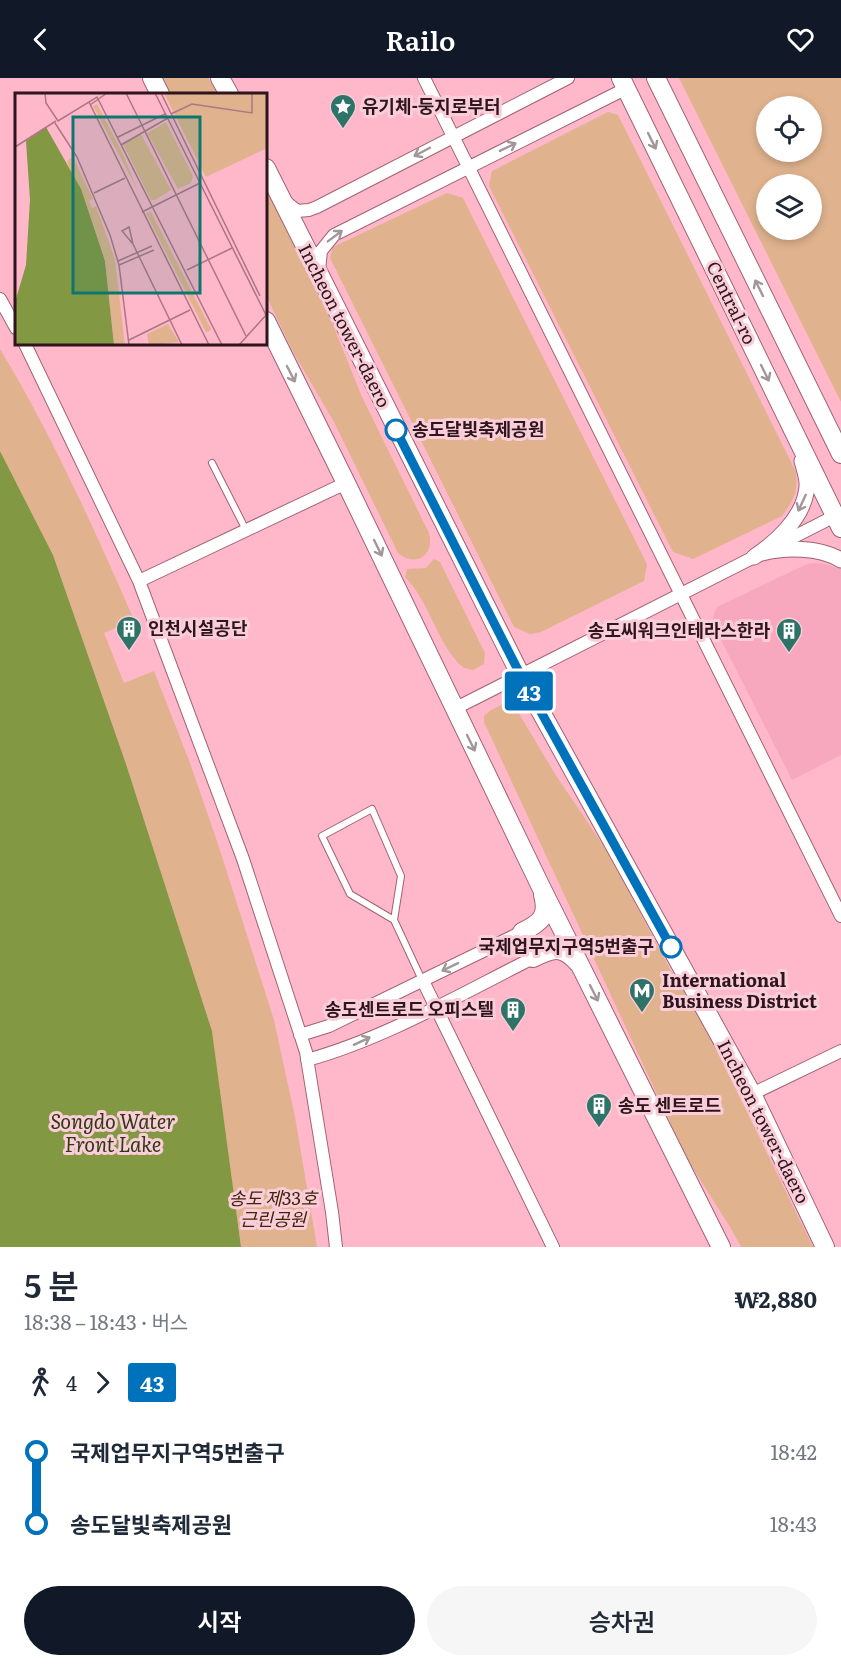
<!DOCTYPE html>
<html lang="ko">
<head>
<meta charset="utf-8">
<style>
  :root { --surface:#fff; --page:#f6f6f7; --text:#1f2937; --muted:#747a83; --accent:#111827 }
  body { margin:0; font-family:Literata,"Noto Sans KR",serif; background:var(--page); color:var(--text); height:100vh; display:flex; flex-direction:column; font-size:22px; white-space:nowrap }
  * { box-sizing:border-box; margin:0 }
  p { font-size:20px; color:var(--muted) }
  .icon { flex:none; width:33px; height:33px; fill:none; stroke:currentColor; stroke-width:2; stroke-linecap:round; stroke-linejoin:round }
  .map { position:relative; height:1169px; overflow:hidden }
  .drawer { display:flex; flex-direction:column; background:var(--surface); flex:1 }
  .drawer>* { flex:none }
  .badge { padding:0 12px; border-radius:4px; font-size:21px; line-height:39px }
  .tools { position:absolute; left:756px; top:18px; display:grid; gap:12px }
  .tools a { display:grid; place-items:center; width:66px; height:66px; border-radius:50%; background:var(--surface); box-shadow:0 3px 9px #0003; font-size:30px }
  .map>.badge { position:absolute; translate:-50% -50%; box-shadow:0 0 0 3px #fff }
  .legs { display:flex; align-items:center; gap:9px; height:66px; padding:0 24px; font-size:20px }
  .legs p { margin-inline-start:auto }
  .overview { display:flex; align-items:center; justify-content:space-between; height:102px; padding:0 24px }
  h1 { font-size:33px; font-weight:600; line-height:45px }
  .primary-button { display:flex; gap:12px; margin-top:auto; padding:12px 24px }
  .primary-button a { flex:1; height:69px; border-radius:36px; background:var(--accent); color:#fff; font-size:24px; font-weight:600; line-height:69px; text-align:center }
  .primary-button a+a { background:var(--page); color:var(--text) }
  ul { padding:0 24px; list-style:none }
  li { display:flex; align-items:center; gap:21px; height:72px; font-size:22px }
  li i { display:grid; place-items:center; width:9px; height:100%; margin:0 8px; background:currentColor }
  li i::after { content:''; width:15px; height:15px; margin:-8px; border:4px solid; border-radius:50%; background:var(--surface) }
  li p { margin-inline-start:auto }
  li:first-child i { background:linear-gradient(#0000 50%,currentColor 0) }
  li:last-child i { background:linear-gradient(currentColor 50%,#0000 0) }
  header { display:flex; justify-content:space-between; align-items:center; height:78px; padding:0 24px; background:var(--accent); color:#fff; font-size:27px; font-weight:600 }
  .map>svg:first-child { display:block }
</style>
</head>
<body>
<header><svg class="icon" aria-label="back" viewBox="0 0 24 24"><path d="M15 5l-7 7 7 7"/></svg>Railo<svg class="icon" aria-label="heart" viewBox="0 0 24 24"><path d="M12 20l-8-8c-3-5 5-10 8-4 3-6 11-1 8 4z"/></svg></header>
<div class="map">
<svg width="841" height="1169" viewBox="0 0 841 1169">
  <rect width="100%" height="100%" fill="#ffb7ca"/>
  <path fill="#f7a8be" d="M813 485 825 486 841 491V677L792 702 715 550 713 539 717 529 807 486Z"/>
  <path fill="#e0b38e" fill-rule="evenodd" d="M163 0H208L218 16H170Z
    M679 0H841V324ZM766 28H812V74H766ZM766 106H812V152H766Z
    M608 34 618 37 796 394C798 414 794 422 782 438L693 481 673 474 489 108 492 93Z
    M266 111 333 247 362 319 429 455C435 477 416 490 398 475L334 344 293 274 266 217Z
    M447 115 463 120 647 486 644 503 541 554 530 556 514 549 330 180 333 169Z
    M0 271C52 357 94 450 134 542L104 555 124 605 154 593 190 685 218 766 274 942 295 1039 317 1169H241L212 953 126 686 53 477 0 373Z
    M434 481 440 484 485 575 484 586 473 592 464 590C437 568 431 525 405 499L407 491 426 490Z
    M508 624H512L514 627 555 696 607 773 670 891 700 938 813 1169H741L730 1149 687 1081 484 644V638L491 632Z"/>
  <path fill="#839843" d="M0 373 53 477 126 686 212 953 241 1169H0Z"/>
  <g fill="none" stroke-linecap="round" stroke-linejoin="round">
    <defs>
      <path id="service" d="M212 385 246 452
        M394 842 350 816 322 758 372 731 401 798 394 842 422 902"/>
      <path id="minor" d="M424 0 841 838
        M286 124 297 133 309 132 317 129 568 0
        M319 192 321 173 334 157 627 10
        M0 221 16 250
        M25 266 139 503 243 781 306 974 332 1134 336 1169
        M139 503 346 405
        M454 631 841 435
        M423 903 553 1169
        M300 957 329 948 522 854
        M307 982C384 961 461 916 533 880
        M752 1016 841 973"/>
      <path id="tertiary" d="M762 475C786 469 819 469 841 482
        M754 479C775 465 801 442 806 415 809 404 805 394 802 383"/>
      <path id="secondary" d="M152 0 160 16
        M220 0 229 16
        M621 0 841 450
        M656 0 841 376
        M266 90 520 596 752 1016 825 1169
        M266 243 346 405 540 807 721 1169
        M522 854C540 845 549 839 543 817
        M533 880C553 870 562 867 578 885"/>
    </defs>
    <use href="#service" stroke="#a26174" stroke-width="8"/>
    <use href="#minor" stroke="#a26174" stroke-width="14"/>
    <use href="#tertiary" stroke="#a26174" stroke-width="17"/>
    <use href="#secondary" stroke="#a26174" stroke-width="20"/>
    <use href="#service" stroke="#fff" stroke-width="6"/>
    <use href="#minor" stroke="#fff" stroke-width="12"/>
    <use href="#tertiary" stroke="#fff" stroke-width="15"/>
    <use href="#secondary" stroke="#fff" stroke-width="18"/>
  </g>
  <defs><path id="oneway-shaft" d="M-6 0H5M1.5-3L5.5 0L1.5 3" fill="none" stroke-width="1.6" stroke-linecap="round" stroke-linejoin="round" transform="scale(1.5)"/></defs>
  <g stroke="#a19699">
    <use href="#oneway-shaft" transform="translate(652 63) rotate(64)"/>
    <use href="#oneway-shaft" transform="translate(508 69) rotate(-26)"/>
    <use href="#oneway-shaft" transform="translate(422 74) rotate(152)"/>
    <use href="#oneway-shaft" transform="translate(335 158) rotate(-37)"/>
    <use href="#oneway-shaft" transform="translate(759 210) rotate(-116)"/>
    <use href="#oneway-shaft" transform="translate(765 295) rotate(64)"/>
    <use href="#oneway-shaft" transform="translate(291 296) rotate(63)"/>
    <use href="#oneway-shaft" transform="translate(802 425) rotate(115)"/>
    <use href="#oneway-shaft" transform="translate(378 470) rotate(64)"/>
    <use href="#oneway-shaft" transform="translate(471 665) rotate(64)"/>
    <use href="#oneway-shaft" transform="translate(450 889) rotate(154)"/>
    <use href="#oneway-shaft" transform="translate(594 915) rotate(63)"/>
    <use href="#oneway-shaft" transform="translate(362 963) rotate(-25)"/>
  </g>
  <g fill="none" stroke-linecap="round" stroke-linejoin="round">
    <defs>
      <path id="line-1" d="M396 352 520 596 671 869"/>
    </defs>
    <use href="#line-1" stroke="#fff" stroke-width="14"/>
    <use href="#line-1" stroke="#0072bc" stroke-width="9"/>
  </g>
  <defs>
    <symbol id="sight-pin" viewBox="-11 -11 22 30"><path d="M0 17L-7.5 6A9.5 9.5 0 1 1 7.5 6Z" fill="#2e7368" stroke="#faced9"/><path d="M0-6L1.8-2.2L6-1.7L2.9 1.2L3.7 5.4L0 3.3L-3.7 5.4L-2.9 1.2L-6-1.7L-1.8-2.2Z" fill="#fff"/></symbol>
    <symbol id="building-pin" viewBox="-11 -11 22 30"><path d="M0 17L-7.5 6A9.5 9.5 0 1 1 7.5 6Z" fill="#2e7368" stroke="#faced9"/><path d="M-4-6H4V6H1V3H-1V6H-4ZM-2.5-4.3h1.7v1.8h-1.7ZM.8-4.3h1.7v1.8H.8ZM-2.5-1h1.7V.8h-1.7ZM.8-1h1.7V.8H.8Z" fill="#fff"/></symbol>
    <symbol id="metro-pin" viewBox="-11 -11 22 30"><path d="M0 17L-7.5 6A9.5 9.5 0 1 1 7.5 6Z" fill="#2e7368" stroke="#faced9"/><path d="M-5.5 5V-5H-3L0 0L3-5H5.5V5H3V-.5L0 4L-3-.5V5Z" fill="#fff"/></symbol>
  </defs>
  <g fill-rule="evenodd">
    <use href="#sight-pin" x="328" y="14" width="30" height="40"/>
    <use href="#building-pin" x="114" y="536" width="30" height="40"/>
    <use href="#building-pin" x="774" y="538" width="30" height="40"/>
    <use href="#metro-pin" x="627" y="898" width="30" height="40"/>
    <use href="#building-pin" x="498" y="917" width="30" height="40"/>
    <use href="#building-pin" x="584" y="1013" width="30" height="40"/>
  </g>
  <g fill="#fff" stroke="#0072bc" stroke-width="3">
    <circle cx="396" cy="352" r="10"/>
    <circle cx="671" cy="869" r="10"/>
  </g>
  <g text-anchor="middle" stroke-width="6" stroke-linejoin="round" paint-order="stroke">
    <g font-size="18" font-weight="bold" fill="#2f151d" stroke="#faced9" text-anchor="start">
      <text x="362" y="35">유기체-둥지로부터</text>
      <text x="148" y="557">인천시설공단</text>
      <text x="770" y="559" text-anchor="end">송도씨워크인테라스한라</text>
      <text x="662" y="909">International<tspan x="662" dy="21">Business District</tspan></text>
      <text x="494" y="938" text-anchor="end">송도센트로드 오피스텔</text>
      <text x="618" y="1034">송도 센트로드</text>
    </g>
    <g font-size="18" fill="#2f151d" stroke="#faced9">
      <text transform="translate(731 225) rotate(64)" y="6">Central-ro</text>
      <text transform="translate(344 248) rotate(63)" y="6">Incheon tower-daero</text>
      <text transform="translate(763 1044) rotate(63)" y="6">Incheon tower-daero</text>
    </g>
    <g font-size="18" font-weight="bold" fill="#2f151d" stroke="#faced9" text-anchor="start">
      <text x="412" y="358">송도달빛축제공원</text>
      <text x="654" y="875" text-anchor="end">국제업무지구역5번출구</text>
    </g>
    <g font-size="18" font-style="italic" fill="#412509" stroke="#faced9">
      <text x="273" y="1127">송도 제33호<tspan x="273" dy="21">근린공원</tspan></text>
    </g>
    <g font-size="20" font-style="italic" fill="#303915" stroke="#faced9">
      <text x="113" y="1051">Songdo Water<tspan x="113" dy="23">Front Lake</tspan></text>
    </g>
  </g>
  <g transform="translate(15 15)">
    <rect width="252" height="252" fill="#ffb7ca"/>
    <path d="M149 0H252V55L191 84ZM82 11 108 61 122 96 78 13ZM151 29 178 83 176 90 163 96 132 40ZM126 41 156 97 140 107H136L108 51ZM58 64 78 106 74 108 77 115 81 113 100 166 110 252H99L90 168 52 68ZM136 119 196 236 195 238 191 239 131 120ZM153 231 164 249 134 252 132 241Z" fill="#e0b38e"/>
    <path d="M31 34 66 96 90 168 99 252H0V209L11 172 15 107 11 48Z" fill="#839843"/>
    <path fill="none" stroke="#ac7685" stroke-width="1.5" d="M30 0 31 10 43 28 82 4 207 252M111 0 231 243M140 0 252 224M146 0 245 203M74 9 194 252M75 12 92 0M156 21 177 11 237 20V0M40 30 62 64 95 142 104 172 114 252M103 44 150 21M106 52 153 25M0 54 41 28M79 100 110 85M127 119 185 90M118 151 107 138 114 134 118 151 167 252M103 168 137 153M104 172 139 157M172 177 217 155M114 247 175 217M224 252 252 221"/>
    <path fill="#0f766e" fill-opacity="0.15" stroke="#0f766e" stroke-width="3" d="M58 24H185V200H58Z"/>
    <rect width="252" height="252" fill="none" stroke="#2f151d" stroke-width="3"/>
  </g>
</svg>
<div class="tools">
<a><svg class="icon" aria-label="locate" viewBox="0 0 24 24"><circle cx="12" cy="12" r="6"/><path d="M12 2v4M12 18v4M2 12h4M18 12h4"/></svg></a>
<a><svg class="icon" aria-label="layers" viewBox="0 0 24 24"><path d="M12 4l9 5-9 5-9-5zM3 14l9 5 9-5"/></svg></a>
</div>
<b class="badge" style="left:529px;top:613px;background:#0072bc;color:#fff">43</b>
</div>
<section class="drawer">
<div class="overview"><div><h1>5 분</h1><p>18:38 – 18:43 · 버스</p></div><b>₩2,880</b></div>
<div class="legs"><svg class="icon" aria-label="walk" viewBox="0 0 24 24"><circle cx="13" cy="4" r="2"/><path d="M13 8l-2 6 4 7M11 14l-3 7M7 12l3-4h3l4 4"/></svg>4<svg class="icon" aria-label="forward" viewBox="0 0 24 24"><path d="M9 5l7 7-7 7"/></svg><b class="badge" style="background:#0072bc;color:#fff">43</b></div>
<ul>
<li><i style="color:#0072bc"></i><b>국제업무지구역5번출구</b><p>18:42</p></li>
<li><i style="color:#0072bc"></i><b>송도달빛축제공원</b><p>18:43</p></li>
</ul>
<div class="primary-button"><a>시작</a><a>승차권</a></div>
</section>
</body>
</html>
